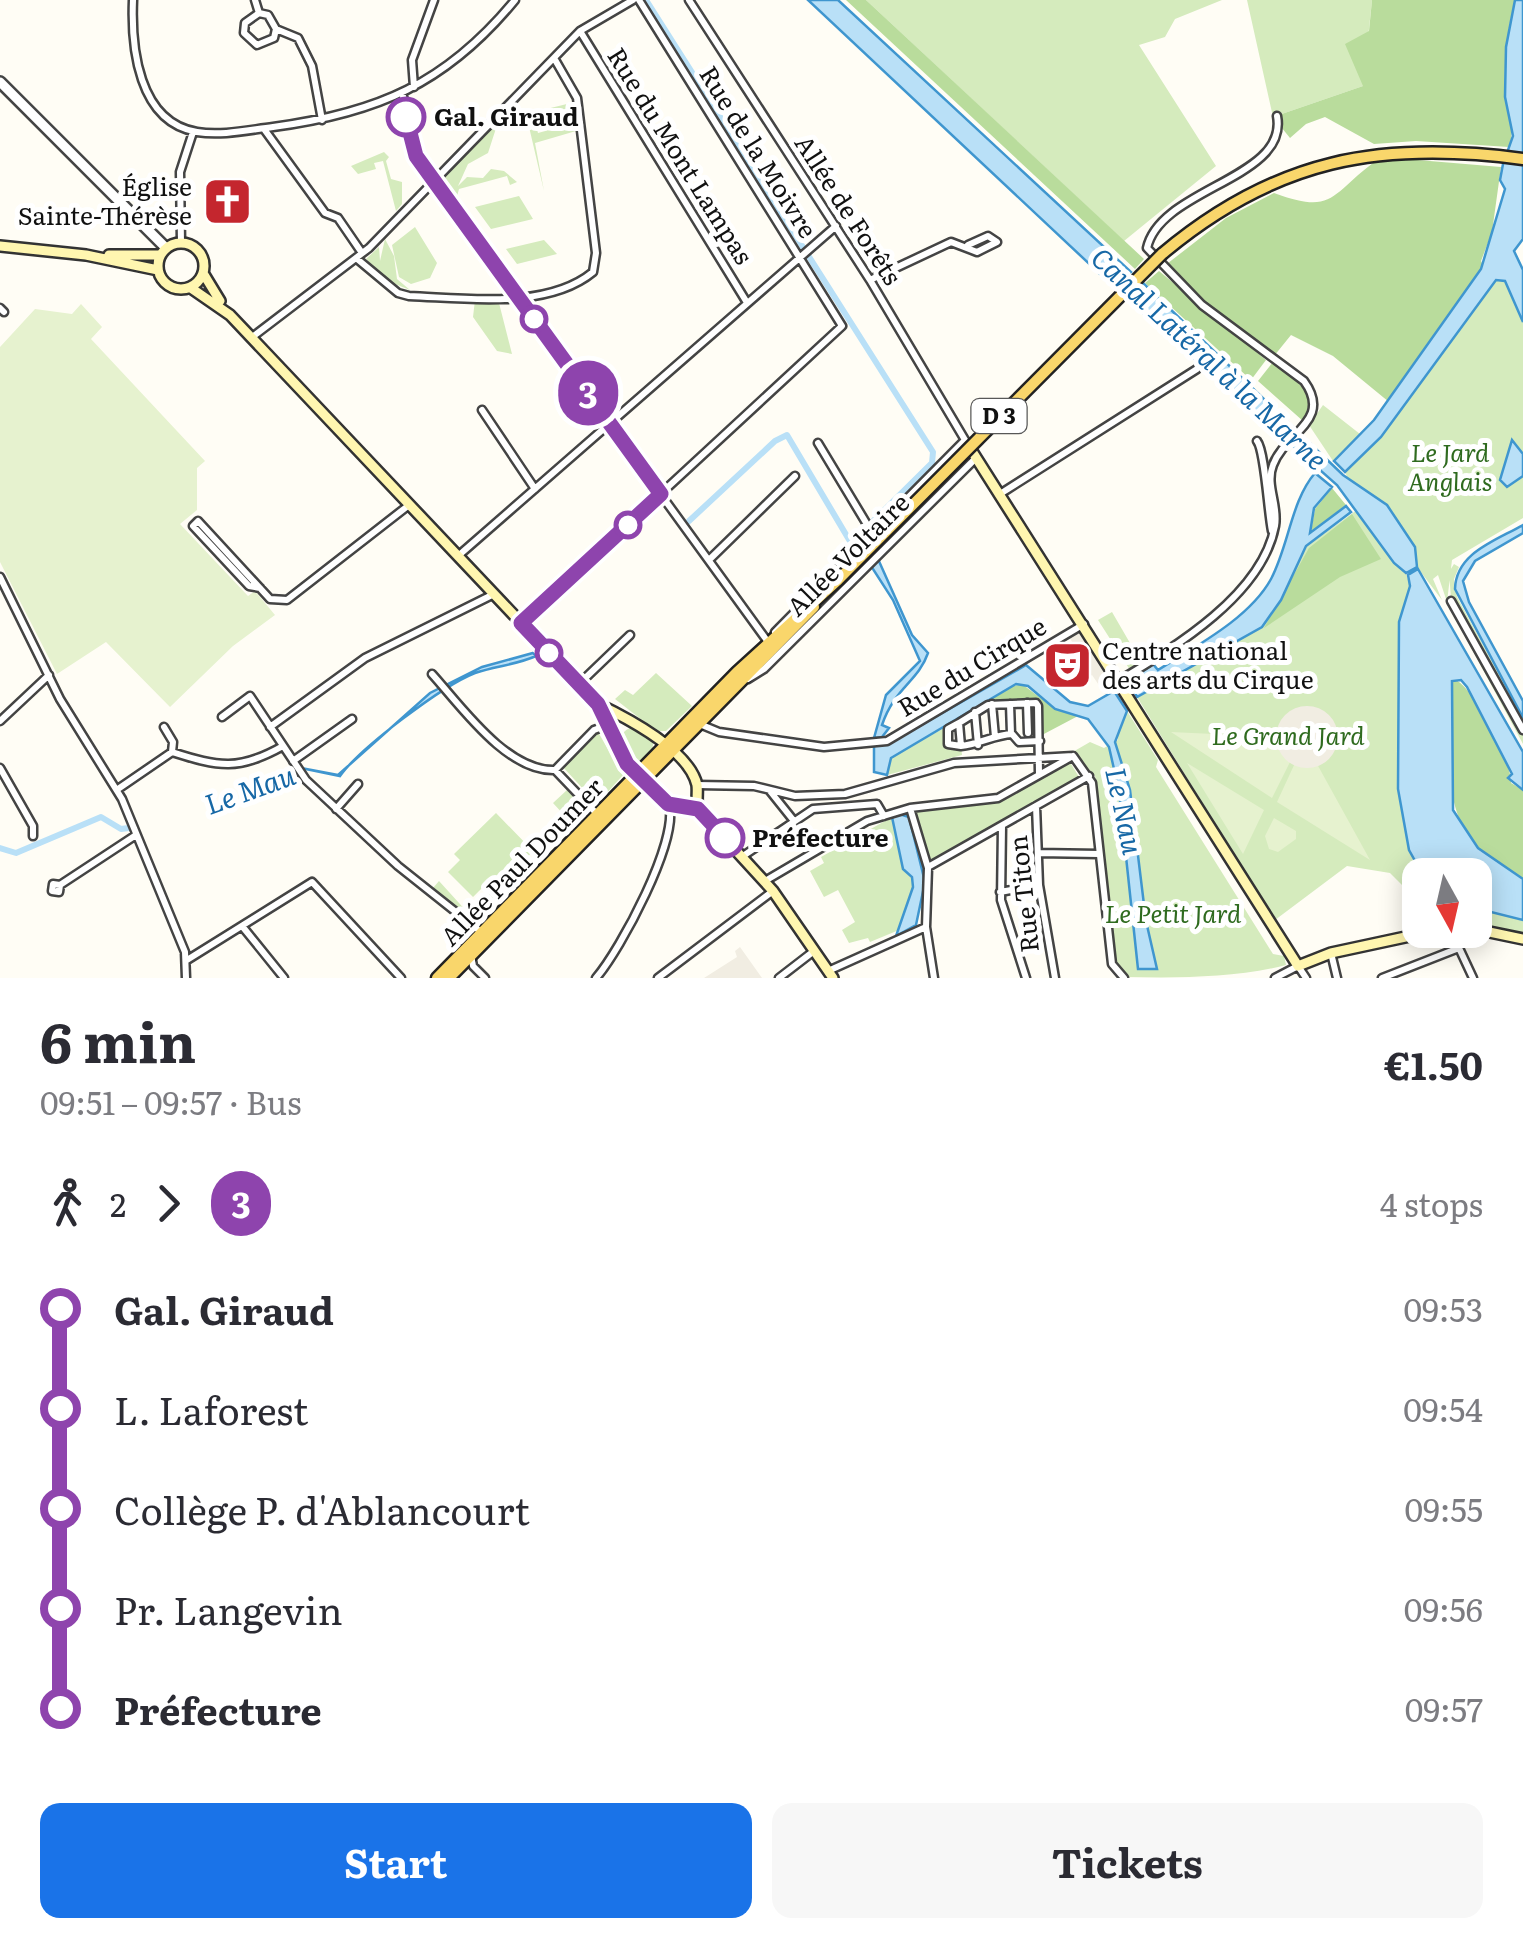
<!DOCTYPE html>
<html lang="en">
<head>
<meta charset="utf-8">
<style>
  :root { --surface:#fff; --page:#f7f7f7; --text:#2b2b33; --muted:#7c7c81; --accent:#1a73e8 }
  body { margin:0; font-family:Literata,serif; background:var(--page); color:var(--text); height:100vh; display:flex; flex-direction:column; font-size:38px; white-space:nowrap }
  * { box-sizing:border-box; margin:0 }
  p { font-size:32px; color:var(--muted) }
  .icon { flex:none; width:55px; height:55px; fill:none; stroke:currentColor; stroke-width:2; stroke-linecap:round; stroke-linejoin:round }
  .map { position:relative; height:978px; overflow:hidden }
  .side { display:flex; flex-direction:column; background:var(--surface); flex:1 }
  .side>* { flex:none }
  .badge { padding:0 20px; border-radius:32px; font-size:35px; line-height:65px }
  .needle { width:65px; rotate:172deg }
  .controls { position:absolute; left:1402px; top:858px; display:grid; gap:20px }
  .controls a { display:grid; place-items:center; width:90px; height:90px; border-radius:20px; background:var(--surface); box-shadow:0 5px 25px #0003; font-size:50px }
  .map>.badge { position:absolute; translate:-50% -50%; box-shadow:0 0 0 5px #fff }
  .legs { display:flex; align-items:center; gap:15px; height:110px; padding:0 40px; font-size:32px }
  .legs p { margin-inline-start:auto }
  .headline { display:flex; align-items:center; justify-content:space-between; height:170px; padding:0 40px }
  h1 { font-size:55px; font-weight:700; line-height:75px }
  .cta { display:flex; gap:20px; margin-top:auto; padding:20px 40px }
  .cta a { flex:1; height:115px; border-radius:20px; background:var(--accent); color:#fff; font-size:40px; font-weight:700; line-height:115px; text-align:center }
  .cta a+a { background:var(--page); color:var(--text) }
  ul { padding:0 40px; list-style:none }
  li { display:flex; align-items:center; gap:35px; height:100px; font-size:38px }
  li i { display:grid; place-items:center; width:15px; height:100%; margin:0 12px; background:currentColor }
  li i::after { content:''; width:25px; height:25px; margin:-12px; border:8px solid; border-radius:50%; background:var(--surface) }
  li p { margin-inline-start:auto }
  li:first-child i { background:linear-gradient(#0000 50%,currentColor 0) }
  li:last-child i { background:linear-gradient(currentColor 50%,#0000 0) }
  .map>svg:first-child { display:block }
</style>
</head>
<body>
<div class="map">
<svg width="1523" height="978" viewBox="0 0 1523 978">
  <rect width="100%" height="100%" fill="#fffdf5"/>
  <path fill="#d5ebbd" d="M866 0H1222L1175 19 1165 37 1139 45 1216 166 1124 241Z
    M1247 0H1372L1363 86 1273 117Z
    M571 103 574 115 569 116 567 110 534 119 538 133 571 124 574 118 576 131 535 143 544 191 526 114Z
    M499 119 488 153 468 164 458 186 467 177 483 178 491 169 504 171 517 182 510 185 507 176 459 189 456 200 442 179Z
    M384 152 389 157 386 161 391 179 402 182V204L396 211 383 161 374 163 376 169 358 174 351 166Z
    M519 196 533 219 491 229 475 207Z
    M415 227 437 263 430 278 411 284 399 277 392 245Z
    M385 239 394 256 397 279 410 290 390 282 366 259 379 247 380 261Z
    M544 240 557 254 517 264 506 249Z
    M1506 272 1523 309V518L1452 560 1447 602 1438 575 1433 579 1442 600 1417 567 1415 547 1386 505 1348 479 1345 472 1491 274Z
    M475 300 499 303 512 354 497 351 473 317Z
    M1323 405 1360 434 1333 461 1309 425Z
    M1357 510 1394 563 1406 573 1410 586 1399 622 1398 789 1409 850 1423 875 1420 903 1390 873 1347 866 1275 920 1137 697 1262 627 1307 546Z
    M1454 564 1459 567 1454 579 1457 597 1523 719V744L1447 603 1451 599 1449 572Z
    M1112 612 1141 662 1130 670 1098 620Z
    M656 673 692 706 666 731H656L615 699 625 690 633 695Z
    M974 711 946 728 948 745 961 747 962 755 887 775 891 758Z
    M1127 711 1158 760 1156 767 1273 954 1284 956 1286 965C1238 978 1178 978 1126 977L1114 963 1095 776 1071 753 1090 742 1104 748 1118 740 1116 730Z
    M619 744a17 17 0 1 1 34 0a17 17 0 1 1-34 0Z
    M598 732 623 775 597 804 562 766Z
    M1068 759 1079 777 934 861 926 856 914 810 998 798Z
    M567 790 587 811 567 835 556 824 564 815 553 803Z
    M496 813 533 851 518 867 527 875 476 924 433 888 439 881 469 914 492 891 485 885 473 897 448 872 460 860 454 854Z
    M892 817 903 869 912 877 913 887 899 930 870 942 868 938 849 943 842 930 855 922 838 890 824 897 810 871 824 863 821 857Z
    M1475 907 1523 921V939L1475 929Z"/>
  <path fill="#b9dc9c" d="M846 0H866L1144 259 1135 269Z
    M1372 0H1515C1507 30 1504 59 1505 91 1505 110 1516 128 1509 147L1416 141 1374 144 1325 117 1306 124 1290 138 1273 117 1363 86 1345 44 1369 31Z
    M1406 159 1501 167 1492 232 1481 261 1485 270 1389 402 1333 356 1291 335 1270 361 1163 267 1226 218 1274 193C1334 215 1330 195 1373 163Z
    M1159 271 1266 360 1251 380 1145 283Z
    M1273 362C1292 378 1322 394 1303 421L1258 381Z
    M1332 488 1346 505 1311 532 1315 509Z
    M1352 514 1381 559 1340 577 1264 628 1309 548Z
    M1455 680C1471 683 1513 765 1511 783L1523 790V879C1436 845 1449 763 1448 687Z
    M1022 684 1055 709 1078 716 1042 735 1039 702C997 703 982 706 945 726L1006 688Z"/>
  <path fill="#e6f2cf" d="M81 304 102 327 91 339 205 461 197 468V510L180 524 248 596 255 591 275 615 233 646 170 707 106 642 57 674 0 562V347L35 309 72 314Z
    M1171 732 1278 737 1290 762 1272 798Z
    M1187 763 1264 810 1243 854Z
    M1295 763 1317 764 1370 860 1277 802Z
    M1274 818 1296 831V839L1278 852 1269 849 1265 836Z"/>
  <path fill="#f1ede2" d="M1080 632 1116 690 1105 694 1092 675 1083 681 1087 665 1083 658 1066 654 1075 648 1070 638Z
    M1276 737a31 31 0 1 1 62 0a31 31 0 1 1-62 0Z
    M740 947 762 978H704L737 957 735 951Z"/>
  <path fill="#b9e0f7" stroke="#3f96cf" stroke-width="2.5" d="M808 0H838L1131 272 1115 288Z
    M1515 0H1523V239L1514 251 1523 270V322L1505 281 1496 280 1381 437 1345 472 1334 461 1374 420 1481 269 1505 189 1500 180 1503 164 1513 136 1505 97 1506 47Z
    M1143 283 1343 475 1387 505 1415 547 1417 567 1406 573 1394 563 1337 485 1127 299Z
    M1512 440 1523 454V476L1507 487 1500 480Z
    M1315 473 1332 487 1314 508 1310 533 1346 506 1351 512 1306 546 1281 600 1262 627 1137 697 1129 681 1153 664 1158 670C1194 647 1249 619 1271 579 1289 545 1291 501 1315 473Z
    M1523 525V533L1475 561 1463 581 1469 602 1523 701V718L1455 589C1456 553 1495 541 1523 525Z
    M878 559 912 635 928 653C918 682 895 687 882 725L889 728 882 737 874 738 886 695 920 661 893 600 871 566Z
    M1418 569 1523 752V790L1508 778 1512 774 1467 687 1461 680 1452 681 1453 810 1478 848 1523 879V920L1475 908V875H1423L1409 850 1398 789 1399 622 1410 586 1408 575Z
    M533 653 536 656C516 665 495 666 475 673 442 686 360 748 340 776L301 768 338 775 430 693 482 667Z
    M1026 665 1070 702 1088 706 1114 691 1127 711 1115 742 1130 790 1146 921 1157 969H1138L1119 791 1109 747 1088 719 1055 709 1028 686 1016 684 891 758 887 775 874 772V746L900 737Z
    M899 814 909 817 925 882 916 925 896 936 913 887 912 877 903 869 892 817Z"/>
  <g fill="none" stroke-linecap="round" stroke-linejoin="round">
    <path stroke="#b9e0f7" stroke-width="6" d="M646 0 933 452 932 463 856 538
      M689 521 775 441 787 435 851 543 856 538 859 541
      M0 848 16 853 101 817 121 829 136 827"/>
    <defs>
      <path id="minor" d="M133 0C131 47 138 122 197 132 222 136 248 130 273 127 377 113 446 84 515 0
        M255 0 259 13
        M689 0 870 280 965 440
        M276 29 274 38 257 45 244 33 245 23 259 13 268 15 276 29 298 38 312 66 322 120
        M580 31 746 301
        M414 87 412 60 434 0
        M403 96 415 156 768 642
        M264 129 325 213 338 218 362 253
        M181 243 180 172 193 132
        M356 258 398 293 409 296C465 298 547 310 593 272L596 253 577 98 554 58
        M870 280 951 242 977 252 997 242 988 236 968 245
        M0 308 4 312
        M251 338 369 248 580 31 633 0
        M482 410 535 489
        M1257 441C1265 451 1268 512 1272 531
        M818 443 871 531
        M1000 494 1197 369
        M458 556 836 226
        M709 560 795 476
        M0 577 60 699 122 799 185 952 186 978
        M260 588 249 586 193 526 198 521 270 599 287 600 409 505
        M1451 601 1523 730
        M521 623 842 326 639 0
        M775 632 965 440
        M432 674C461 706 507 772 555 770
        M748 679 764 669 976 458
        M1120 680C1175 647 1262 595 1275 526 1279 505 1265 485 1273 465 1285 432 1333 421 1304 381L1202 305 1147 248C1160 188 1289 179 1277 116
        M579 684 630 635
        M1027 703 1028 733
        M992 704 995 737
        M1010 704 1011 734
        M975 712 978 745
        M222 717 250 696 306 780 398 866 481 932
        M0 721 49 675
        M959 723 948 729V744L961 746
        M702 725 719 732 824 747 887 741 1084 624
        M164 727 173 742 172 752
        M270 727 365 658 494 594
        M293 761 352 719
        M0 768 33 826V836
        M1039 774 1038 706 1036 703 988 705 959 723 961 746C980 744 994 735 1012 734L1019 742 1040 741
        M697 785 754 786 795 796 845 794 954 763 1073 756 1092 783 1112 964 1124 978
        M118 789 172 752C219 767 239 771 283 746
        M770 791 794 821
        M1036 806 1039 885 1055 978
        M910 808 928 868 926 927 934 978
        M336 809 358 784
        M597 814 555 770 594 730 608 725
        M1002 826 1001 900 1026 978
        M1038 853 1099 854
        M743 856 813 809 877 804 884 816
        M928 867 1089 776
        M765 881 867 821 910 808 998 798 1073 756
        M53 884 60 885 59 892 52 891Z
        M60 885 136 835
        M1000 892 1039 885
        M242 926 284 978
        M1460 930 1459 948 1473 978
        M1331 953 1337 978
        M471 955 473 966 485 978
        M187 960 312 882 401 978
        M828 971 926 927
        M596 978C621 949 679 840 669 805
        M658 978 773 891
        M779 978 814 951
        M1275 978 1298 966 1306 978
        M1382 978 1459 948"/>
      <path id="tertiary" d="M0 82 166 248"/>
      <path id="secondary" d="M158 266a23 23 0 1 1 46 0a23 23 0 1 1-46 0Z
        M0 246 86 255 158 270
        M109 255H160
        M203 273 220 301
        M191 288 230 315 598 704C615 742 629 779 666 803 675 808 687 806 698 809
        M968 445 1298 966 1331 953 1438 930
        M598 704C627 718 689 750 697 785 698 792 696 801 698 809
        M698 809 773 891 833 978
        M1475 929 1523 939"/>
      <path id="primary" d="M1162 254C1275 159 1380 140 1523 159
        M437 978 737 672 838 580
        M449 978 814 607"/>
    </defs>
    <use href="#minor" stroke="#444" stroke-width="11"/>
    <use href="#tertiary" stroke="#444" stroke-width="14"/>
    <use href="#secondary" stroke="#333" stroke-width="14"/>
    <use href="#primary" stroke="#222" stroke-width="15"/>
    <use href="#minor" stroke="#fff" stroke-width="6"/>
    <use href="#tertiary" stroke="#fff" stroke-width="9"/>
    <use href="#secondary" stroke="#fff6b0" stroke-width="9"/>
    <use href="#primary" stroke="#f9d66b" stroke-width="10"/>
    <defs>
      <path id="primary-bridge" d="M838 580 1162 254"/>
    </defs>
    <use href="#primary-bridge" stroke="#222" stroke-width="15" stroke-linecap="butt"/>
    <use href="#primary-bridge" stroke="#f9d66b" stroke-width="10"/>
  </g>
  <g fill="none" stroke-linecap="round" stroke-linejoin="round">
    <defs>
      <path id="line-1" d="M406 117 416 156 661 494 521 623 598 704 627 764 668 804 698 809 725 838"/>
    </defs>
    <use href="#line-1" stroke="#fff" stroke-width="22"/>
    <use href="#line-1" stroke="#8e44ad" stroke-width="15"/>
  </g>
  <defs>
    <symbol id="church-square" viewBox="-11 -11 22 22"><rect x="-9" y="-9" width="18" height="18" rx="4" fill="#c4262e" stroke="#fff"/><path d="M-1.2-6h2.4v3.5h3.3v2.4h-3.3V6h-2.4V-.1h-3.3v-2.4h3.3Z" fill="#fff"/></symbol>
    <symbol id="theatre-square" viewBox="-11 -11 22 22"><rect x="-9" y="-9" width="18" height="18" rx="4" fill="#c4262e" stroke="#fff"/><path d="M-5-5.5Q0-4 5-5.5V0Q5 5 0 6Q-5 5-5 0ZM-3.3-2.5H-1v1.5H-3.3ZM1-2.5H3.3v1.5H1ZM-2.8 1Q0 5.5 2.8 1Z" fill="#fff"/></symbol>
  </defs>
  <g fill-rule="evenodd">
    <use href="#church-square" x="200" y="174" width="55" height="55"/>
    <use href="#theatre-square" x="1040" y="638" width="55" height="55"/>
  </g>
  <g fill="#fff" stroke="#8e44ad" stroke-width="5">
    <circle cx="406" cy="117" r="18"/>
    <circle cx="534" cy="319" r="12"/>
    <circle cx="628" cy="525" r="12"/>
    <circle cx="549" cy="653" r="12"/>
    <circle cx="725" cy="838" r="18"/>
  </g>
  <g text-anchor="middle" stroke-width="10" stroke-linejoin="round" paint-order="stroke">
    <rect fill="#fff" stroke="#585858" stroke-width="2.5" x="971.5" y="399" width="55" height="34" rx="8"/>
    <g font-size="22" font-weight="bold" fill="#111">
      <text x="999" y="424">D 3</text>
    </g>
    <g font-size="25" font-weight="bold" fill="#111" stroke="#fff" text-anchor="start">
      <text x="434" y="126">Gal. Giraud</text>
      <text x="752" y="847">Préfecture</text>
    </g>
    <g font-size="25" fill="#111" stroke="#fff">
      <text transform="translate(758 152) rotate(58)" y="9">Rue de la Moivre</text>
      <text transform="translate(680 156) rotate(58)" y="9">Rue du Mont Lampas</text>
      <text transform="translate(848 210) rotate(57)" y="9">Allée de Forêts</text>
      <text transform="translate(848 555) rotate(-45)" y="9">Allée Voltaire</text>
      <text transform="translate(972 667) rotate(-31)" y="9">Rue du Cirque</text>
      <text transform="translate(522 862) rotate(-46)" y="9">Allée Paul Doumer</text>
      <text transform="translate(1024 894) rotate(-96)" y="9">Rue Titon</text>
    </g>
    <g font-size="25" fill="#111" stroke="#fff" text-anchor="end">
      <text x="192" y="196">Église<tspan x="192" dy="29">Sainte-Thérèse</tspan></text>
      <text x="1102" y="660" text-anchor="start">Centre national<tspan x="1102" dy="29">des arts du Cirque</tspan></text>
    </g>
    <g font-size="25" font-style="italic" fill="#2f6b1f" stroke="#fff">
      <text x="1450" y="462">Le Jard<tspan x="1450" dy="29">Anglais</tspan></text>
      <text x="1288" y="745">Le Grand Jard</text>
      <text x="1173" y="923">Le Petit Jard</text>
    </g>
    <g font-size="28" font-style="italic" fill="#1768a6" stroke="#fff">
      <text transform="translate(1209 359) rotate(43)" y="10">Canal Latéral à la Marne</text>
      <text transform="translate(250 790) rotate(-20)" y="10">Le Mau</text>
      <text transform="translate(1124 811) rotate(78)" y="10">Le Nau</text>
    </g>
  </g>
</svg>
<div class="controls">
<a><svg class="needle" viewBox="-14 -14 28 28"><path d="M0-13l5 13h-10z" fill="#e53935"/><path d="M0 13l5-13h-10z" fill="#7c7c81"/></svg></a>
</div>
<b class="badge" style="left:588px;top:393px;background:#8e44ad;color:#fff">3</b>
</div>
<section class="side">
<div class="headline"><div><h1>6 min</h1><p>09:51 – 09:57 · Bus</p></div><b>€1.50</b></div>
<div class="legs"><svg class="icon" aria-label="walk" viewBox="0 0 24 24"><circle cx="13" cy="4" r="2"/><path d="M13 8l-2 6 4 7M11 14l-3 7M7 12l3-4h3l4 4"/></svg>2<svg class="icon" aria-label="forward" viewBox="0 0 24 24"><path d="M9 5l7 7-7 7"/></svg><b class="badge" style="background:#8e44ad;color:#fff">3</b><p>4 stops</p></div>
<ul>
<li><i style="color:#8e44ad"></i><b>Gal. Giraud</b><p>09:53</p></li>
<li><i style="color:#8e44ad"></i><span>L. Laforest</span><p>09:54</p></li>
<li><i style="color:#8e44ad"></i><span>Collège P. d'Ablancourt</span><p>09:55</p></li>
<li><i style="color:#8e44ad"></i><span>Pr. Langevin</span><p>09:56</p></li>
<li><i style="color:#8e44ad"></i><b>Préfecture</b><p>09:57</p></li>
</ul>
<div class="cta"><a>Start</a><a>Tickets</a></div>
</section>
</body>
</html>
